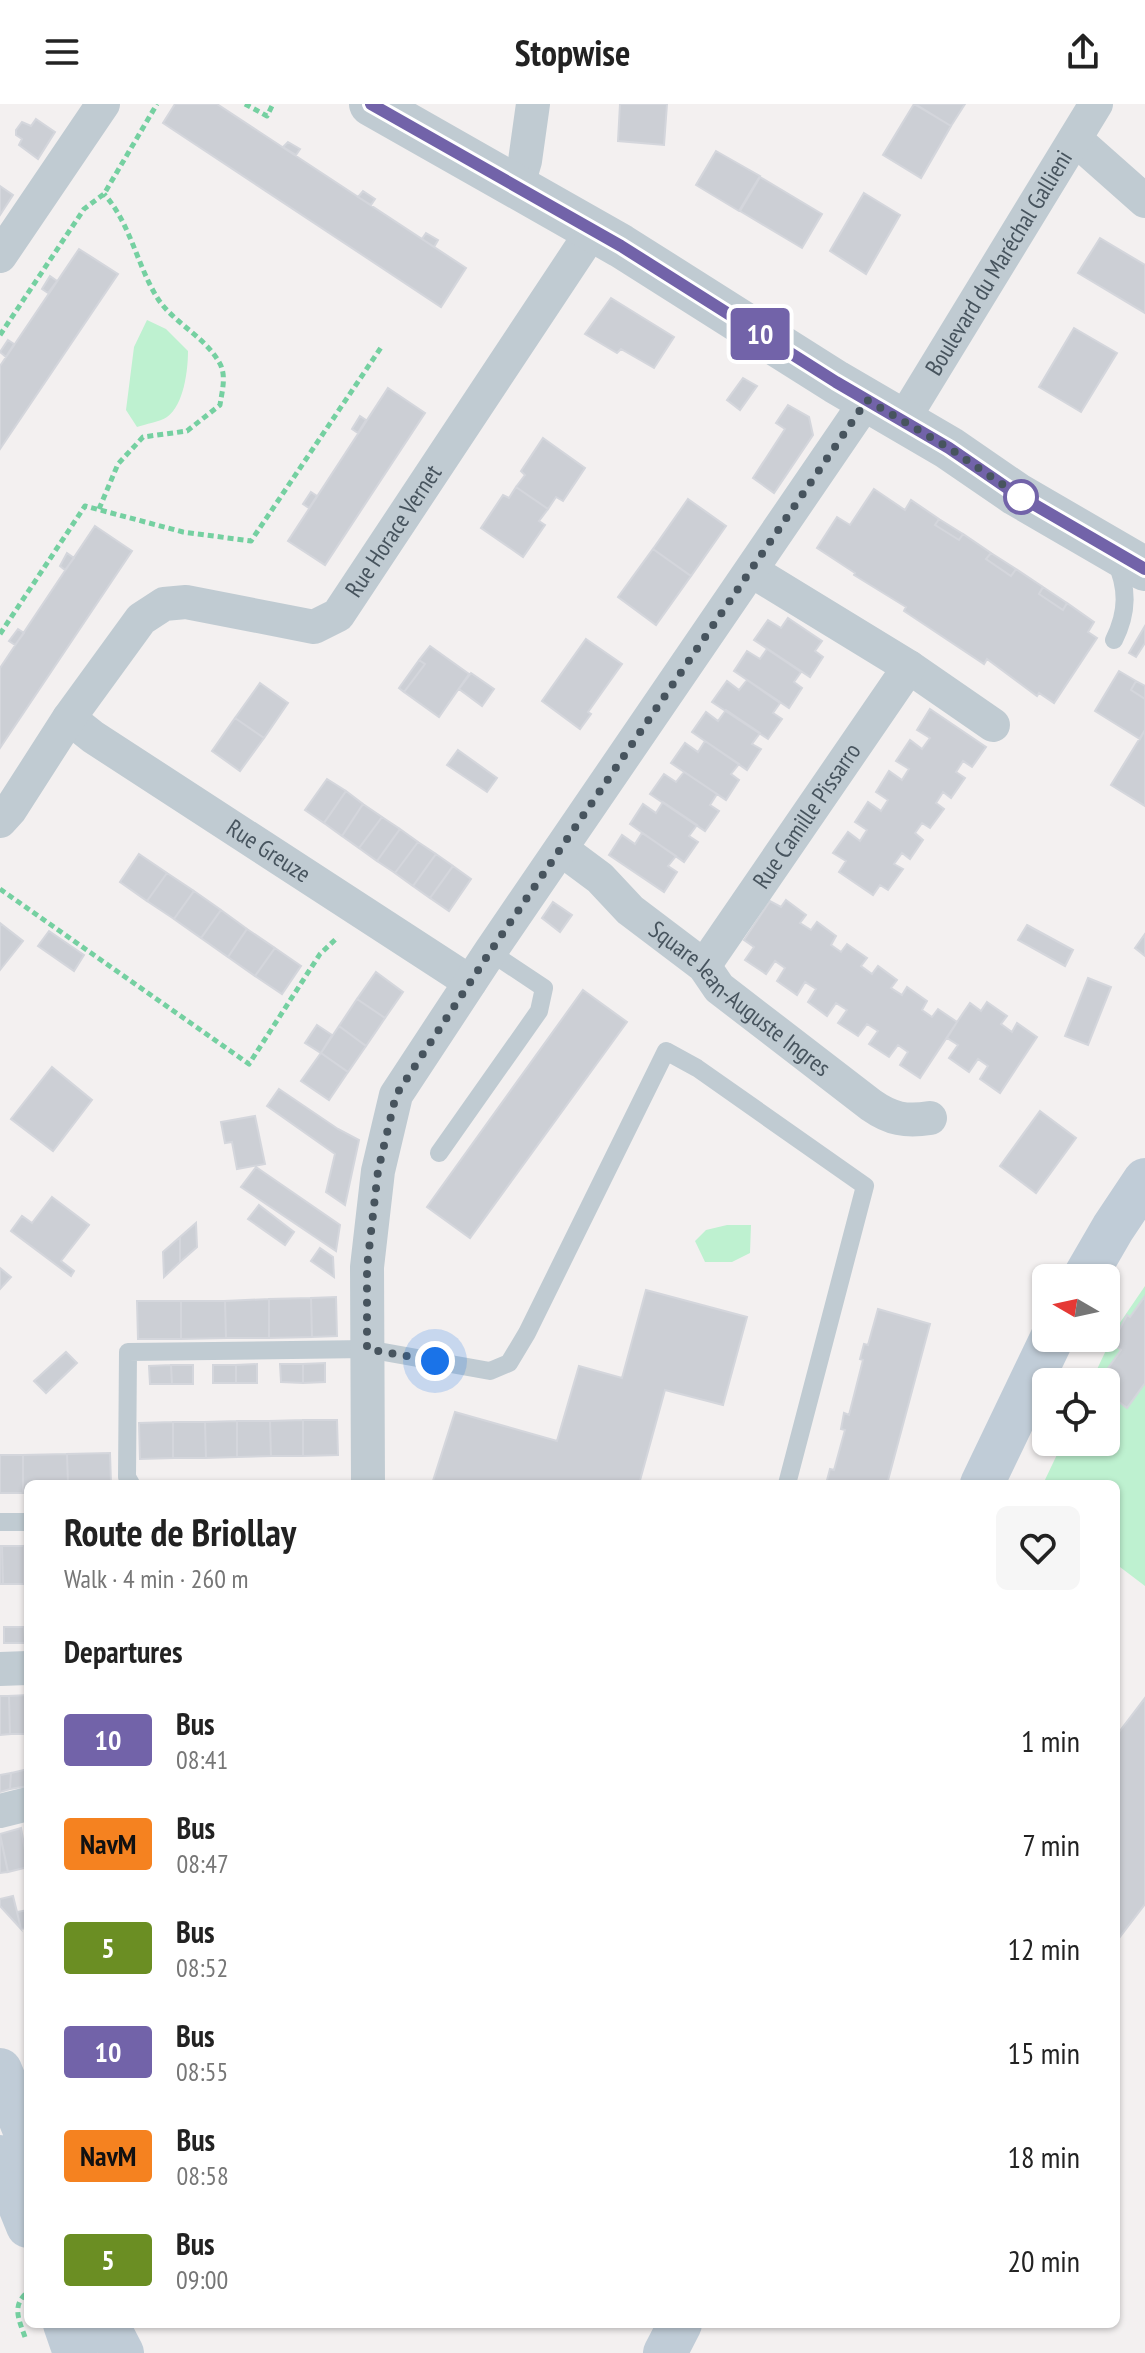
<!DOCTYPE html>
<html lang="en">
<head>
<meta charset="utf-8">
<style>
  :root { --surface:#fff; --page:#f6f6f6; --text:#222; --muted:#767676 }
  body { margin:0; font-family:"PT Sans Narrow",sans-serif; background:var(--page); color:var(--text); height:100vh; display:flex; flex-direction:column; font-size:30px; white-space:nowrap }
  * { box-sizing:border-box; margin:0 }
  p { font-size:26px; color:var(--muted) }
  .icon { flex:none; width:44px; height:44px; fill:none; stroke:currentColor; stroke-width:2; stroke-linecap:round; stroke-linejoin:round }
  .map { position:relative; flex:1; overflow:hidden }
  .drawer { position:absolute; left:24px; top:1376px; width:1096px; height:848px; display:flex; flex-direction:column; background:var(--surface); border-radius:12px; box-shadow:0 2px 6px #0004 }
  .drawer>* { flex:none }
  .badge { padding:0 16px; border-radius:6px; font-size:28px; line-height:52px }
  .needle { width:52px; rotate:279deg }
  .buttons { position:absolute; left:1032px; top:1160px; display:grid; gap:16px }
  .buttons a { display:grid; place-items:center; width:88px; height:88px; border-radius:12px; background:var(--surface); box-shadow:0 2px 6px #0004; font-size:40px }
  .you { position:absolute; width:40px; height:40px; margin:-20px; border:6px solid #fff; border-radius:50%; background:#1a73e8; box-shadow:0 0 0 12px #1a73e833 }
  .map>.badge { position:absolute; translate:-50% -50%; box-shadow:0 0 0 4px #fff }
  h2 { padding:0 40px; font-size:30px; line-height:72px }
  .round { display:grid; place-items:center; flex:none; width:84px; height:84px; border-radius:12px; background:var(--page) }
  .summary { display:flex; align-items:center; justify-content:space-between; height:136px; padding:0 40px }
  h1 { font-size:38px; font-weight:800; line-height:60px }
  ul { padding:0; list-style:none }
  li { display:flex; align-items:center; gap:24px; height:104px; padding:0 40px }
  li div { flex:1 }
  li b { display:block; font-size:30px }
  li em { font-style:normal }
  li .badge { min-width:88px; font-weight:700; text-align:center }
  header { display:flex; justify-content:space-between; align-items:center; height:104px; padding:0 40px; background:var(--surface); font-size:36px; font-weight:800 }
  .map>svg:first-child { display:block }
</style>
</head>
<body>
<header><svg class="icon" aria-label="menu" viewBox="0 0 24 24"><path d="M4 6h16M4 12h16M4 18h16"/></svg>Stopwise<svg class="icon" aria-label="share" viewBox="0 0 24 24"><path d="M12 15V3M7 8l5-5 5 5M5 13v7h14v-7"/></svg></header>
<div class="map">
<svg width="1145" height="2249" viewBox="0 0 1145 2249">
  <rect width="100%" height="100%" fill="#f3f0f0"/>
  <path fill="#bef1d0" d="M147 216 166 225 188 247C188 266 184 301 167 313 160 318 145 320 137 323L126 306 134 243Z
    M727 1121H751L750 1149 732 1158H705L695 1137 706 1126Z
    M1145 1182V1482L1116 1460V1380H1043L1063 1338H1106V1278H1091L1117 1223Z"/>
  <path fill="#cccfd5" stroke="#d4d6dc" stroke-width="2" d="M175 0H217L466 164 441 203 163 19Z
    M620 0H667L664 41 618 37Z
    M914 0 951 22 921 74 883 51Z
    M915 0H965L951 22Z
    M36 15 55 28 38 55 19 41 22 35 16 31V26L22 18 31 22Z
    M288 38 300 45 296 51 283 43Z
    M716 47 760 72 739 107 696 81Z
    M760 73 822 110 802 144 740 107Z
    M0 82 13 91 0 111Z
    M363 87 375 95 371 101 358 93Z
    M864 89 900 111 866 170 830 147Z
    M426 129 438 136 434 143 422 135Z
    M1100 134 1145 161V209L1078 169Z
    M79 145 118 170 0 345V262Z
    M50 172 57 177 48 189 42 185Z
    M611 194 674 233 654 264 621 245 617 249 585 230Z
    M1074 224 1117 249 1081 308 1039 283Z
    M8 236 14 240 6 253 0 248Z
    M743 274 757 282 740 306 727 296Z
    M388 284 425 309 325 461 288 437Z
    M788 301 809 313 813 331 774 389 753 374 785 325 776 319Z
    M360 312 366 316 358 329 352 325Z
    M543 334 585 364 563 397 556 393 548 405 516 383 525 371 521 367Z
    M516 383 548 405 539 417 545 421 523 453 481 424 503 391 509 394Z
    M874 385 905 406 911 396 939 415 935 421 959 436 963 430 991 449 986 455 1011 472 1016 465 1043 483 1039 490 1063 506 1067 499 1094 518 1088 528 1097 534 1054 599 1039 589 1037 592 987 555 984 560 904 507 906 503 854 471 855 469 817 444 837 413 850 421Z
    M311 388 317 392 309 404 303 400Z
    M688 395 726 422 691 472 653 445Z
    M939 415 963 430 959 436 935 421Z
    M95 422 132 447 0 644V564Z
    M653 445 691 472 656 521 618 493Z
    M67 449 74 454 65 466 60 462Z
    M991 449 1016 465 1011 472 986 455Z
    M1043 483 1067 499 1063 506 1039 490Z
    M788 514 822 537 815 547 823 553 810 573 754 536 768 516 781 524Z
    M1145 522V539L1136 553 1129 549Z
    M18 525 24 529 15 541 9 537Z
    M586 535 622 560 588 608 591 610 580 625 542 597Z
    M430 542 469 570 439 613 404 588 425 560 419 556Z
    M767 545 801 568 794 578 802 584 789 604 734 567 747 547 760 555Z
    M419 556 425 560 404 588 399 584Z
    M1119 567 1136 577 1131 586 1145 595V626L1140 635 1095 607Z
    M471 569 494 585 482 602 459 585Z
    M747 576 780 599 773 609 782 615 768 635 712 598 727 577 739 586Z
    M1136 577 1145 582V595L1131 586Z
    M260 579 288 599 264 634 235 614Z
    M930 605 986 643 972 663 963 657 956 668 965 674 951 694 943 688 936 699 944 705 930 724 922 719 915 729 923 736 910 755 902 749 894 760 903 765 888 786 880 781 873 791 839 768 846 757 833 749 848 728 860 737 867 726 855 718 868 698 881 707 888 696 876 688 889 667 902 676 909 665 896 657 910 636 922 645 930 634 917 626Z
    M726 606 760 629 752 640 761 645 747 666 692 628 706 608 718 617Z
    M235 614 264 634 240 667 212 647Z
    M1145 626V702L1111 681Z
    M705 637 739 660 731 670 739 676 726 696 671 659 685 639 698 648Z
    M458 646 497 674 487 688 447 661Z
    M684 668 717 690 710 701 719 707 705 727 650 690 664 670 676 678Z
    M327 675 346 687 324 719 305 706Z
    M346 687 363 700 342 732 324 719Z
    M663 698 697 721 689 732 698 738 684 758 630 720 643 700 656 709Z
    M363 700 382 713 359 744 342 732Z
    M382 713 400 725 377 757 359 744Z
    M400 725 418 738 395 769 377 757Z
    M642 729 676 752 668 762 677 768 664 788 609 751 622 731 635 740Z
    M418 738 436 750 413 782 395 769Z
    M139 750 167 769 147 797 120 778Z
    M436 750 453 762 430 794 413 782Z
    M453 762 471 775 449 807 430 794Z
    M167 769 194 787 174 815 147 797Z
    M194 787 221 806 201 834 174 815Z
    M786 796 806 811 800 819 811 826 817 818 836 832 831 841 841 848 847 840 867 854 861 862 872 870 878 862 897 876 891 884 902 891 907 883 927 897 922 906 932 913 938 905 957 918 920 974 900 961 908 948 898 941 889 953 869 940 878 927 867 920 858 932 838 919 847 906 836 899 827 912 808 898 816 885 805 878 797 891 777 877 785 864 775 857 766 870 745 856 754 843 744 836 770 797 781 803Z
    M553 798 572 811 560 828 542 814Z
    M221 806 247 825 228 853 201 834Z
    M0 819 23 837 0 866Z
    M1027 821 1073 846 1065 862 1018 836Z
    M247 825 275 844 255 872 228 853Z
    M49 827 84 851 74 867 38 842Z
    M1145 830V852L1135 844Z
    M275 844 301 862 282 890 255 872Z
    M376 868 403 888 385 914 357 895Z
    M1088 874 1111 883 1088 941 1065 932Z
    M583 886 627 918 470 1134 427 1103Z
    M357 895 385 914 366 942 339 922Z
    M987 898 1007 912 1001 920 1012 928 1017 919 1037 933 1000 989 980 975 988 962 978 955 969 968 949 954 958 941 947 934 957 918 970 899 981 907Z
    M317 921 332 931 321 949 305 939Z
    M339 922 366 942 348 968 321 949Z
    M321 949 348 968 329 996 301 977Z
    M52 963 92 996 53 1047 11 1015Z
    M279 985 338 1025 359 1036 345 1101 326 1088 335 1050 267 1002Z
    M1040 1007 1076 1034 1036 1089 1000 1062Z
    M255 1012 265 1060 237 1065 232 1038 225 1039 221 1018Z
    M256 1063 340 1121 336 1147 241 1083Z
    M52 1093 89 1121 61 1157 74 1167 71 1172 11 1127 22 1112 32 1119Z
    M259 1101 294 1128 285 1141 248 1115Z
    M196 1119 197 1143 180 1158V1133Z
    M180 1133V1158L164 1173 163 1148Z
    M320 1144 333 1153 334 1173 311 1157Z
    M0 1164 11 1173 0 1185Z
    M646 1186 747 1213 723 1301 665 1286 639 1380H432L455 1308 557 1337 579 1262 622 1274Z
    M1145 1192V1279L1127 1304 1106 1288V1278H1098L1121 1246 1112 1239 1127 1211 1130 1213Z
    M336 1193 337 1232 312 1233 311 1194Z
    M311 1194 312 1233 269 1234V1195Z
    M269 1195V1234H226L225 1197Z
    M137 1197H181V1235H138Z
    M181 1197H225L226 1234 181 1235Z
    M878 1205 930 1220 887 1380H826L830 1365 834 1366 845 1326 841 1325 844 1309 849 1311 863 1256 860 1255 864 1240 868 1241Z
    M66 1248 77 1259 46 1289 34 1277Z
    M325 1259V1278L303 1279V1260Z
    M257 1260V1279H236V1261Z
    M280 1260H303V1279L281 1278Z
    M171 1261H193V1280H172Z
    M171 1261 172 1280H150L149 1262Z
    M213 1261H236V1279H213Z
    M303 1316V1352H271L270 1317Z
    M303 1316H337L338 1351 303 1352Z
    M237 1317H270L271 1352 237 1353Z
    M237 1317V1353L206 1354 205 1318Z
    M173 1318V1354L140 1355 139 1319Z
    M173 1318H205L206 1354H173Z
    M110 1349 111 1380H68L67 1350Z
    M67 1350 68 1380H28V1389H23V1351Z
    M0 1351H23V1389H0Z
    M0 1442H2L3 1480H0Z
    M2 1442H24V1480H3Z
    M24 1442H28V1480H24Z
    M4 1523H24L25 1539H4Z
    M28 1591V1630H10L9 1592Z
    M0 1592H9L10 1630 0 1631Z
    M1145 1594V1800L1116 1838V1632Z
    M28 1665V1682L10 1685 11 1669Z
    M11 1669 10 1685 0 1688V1671Z
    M21 1724 28 1763 8 1768 0 1730Z
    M0 1731 8 1768 0 1769Z
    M13 1792 17 1808 21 1825 0 1802V1795Z
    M28 1806V1824L21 1825 17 1808Z"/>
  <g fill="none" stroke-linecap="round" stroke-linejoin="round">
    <path stroke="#75d0a1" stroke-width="5" stroke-dasharray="6 4" stroke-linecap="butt" d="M245 0 267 12 273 0
      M0 231 84 105 104 90 157 0
      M99 405 118 360 143 333 187 327 220 301C222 287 227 271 219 258 204 232 175 220 158 195 137 162 131 120 104 90
      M0 530 85 402 183 428 251 437 382 242
      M0 785 249 960 320 850 338 833
      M25 2233C19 2216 11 2201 28 2188"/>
    <path stroke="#c0cbd2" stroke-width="18" d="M1114 536C1128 508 1128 484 1115 455
      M439 1049 539 907 544 884 490 848
      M131 1380 127 1373 128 1248 367 1245 490 1267 509 1259 527 1229 666 947 697 964 865 1082 787 1380
      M0 1418H28"/>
    <g stroke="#c0cbd2" stroke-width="34">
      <path d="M1075 35 1145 97"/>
      <path d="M517 84 525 57 533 0"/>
      <path d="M0 152 103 0"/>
      <path id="s1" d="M903 316 1096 0"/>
      <path d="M909 563 993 621"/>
      <path id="s2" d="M69 614 93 633 470 878"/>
      <path id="s3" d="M0 717 10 706 69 614 141 515 164 500 186 498 314 523 338 511 593 126"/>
      <path id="s4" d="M561 745 600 774 630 806 704 862 719 884 871 1001C891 1015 906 1018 930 1014"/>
      <path id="s5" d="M704 862 909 563 752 467"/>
      <path d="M368 1380 367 1163 378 1067 396 991 490 848 867 296"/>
      <path d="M0 1565 28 1564"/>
      <path d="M0 1707 28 1700"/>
    </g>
    <path stroke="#c0cbd2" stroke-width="44" d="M371 0 621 142 836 278 949 344 1016 390 1145 465"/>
    <path stroke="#c0ccd7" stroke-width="44" d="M1084 1174 1113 1124 1145 1076
      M982 1380 1052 1234
      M0 1966 28 2034
      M0 2053 28 2122
      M65 2220 75 2249
      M107 2220 122 2249
      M665 2249 680 2220"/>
  </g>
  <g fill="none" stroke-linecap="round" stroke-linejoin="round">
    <defs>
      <path id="line" d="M371 0 621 142 836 278 949 344 1016 390 1145 465"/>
    </defs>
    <use href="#line" stroke="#fff" stroke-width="18"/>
    <use href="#line" stroke="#7263a9" stroke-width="12"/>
    <path stroke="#47545e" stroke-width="8" stroke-dasharray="0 14.4" d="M435 1257 367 1245V1163L378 1067 396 991 490 848 867 296 949 344 1021 393"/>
  </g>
  <circle fill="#fff" stroke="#7263a9" stroke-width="4" cx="1021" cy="393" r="16"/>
  <g text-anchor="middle" stroke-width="6" stroke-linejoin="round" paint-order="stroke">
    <g font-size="24" fill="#47545e" stroke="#fff">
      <text dy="8" stroke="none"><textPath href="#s1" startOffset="184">Boulevard du Maréchal Gallieni</textPath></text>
      <text dy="8" stroke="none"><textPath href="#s3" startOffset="554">Rue Horace Vernet</textPath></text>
      <text dy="8" stroke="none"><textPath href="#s5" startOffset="182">Rue Camille Pissarro</textPath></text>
      <text dy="8" stroke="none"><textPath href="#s2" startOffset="240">Rue Greuze</textPath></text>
      <text dy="8" stroke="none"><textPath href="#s4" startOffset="234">Square Jean-Auguste Ingres</textPath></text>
    </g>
  </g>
</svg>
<div class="buttons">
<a><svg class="needle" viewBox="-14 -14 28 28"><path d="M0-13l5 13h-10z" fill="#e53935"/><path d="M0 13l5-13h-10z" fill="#767676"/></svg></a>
<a><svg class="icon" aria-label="locate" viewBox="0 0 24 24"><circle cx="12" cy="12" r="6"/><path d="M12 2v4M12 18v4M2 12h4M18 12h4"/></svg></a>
</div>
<div class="you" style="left:435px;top:1257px"></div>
<b class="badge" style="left:760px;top:230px;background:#7263a9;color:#fff">10</b>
<section class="drawer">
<div class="summary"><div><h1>Route de Briollay</h1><p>Walk · 4 min · 260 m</p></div><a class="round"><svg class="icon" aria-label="heart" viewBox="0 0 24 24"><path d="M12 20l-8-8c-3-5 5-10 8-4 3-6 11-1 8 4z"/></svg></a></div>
<h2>Departures</h2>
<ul>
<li><span class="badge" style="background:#7263a9;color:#fff">10</span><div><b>Bus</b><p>08:41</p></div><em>1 min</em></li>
<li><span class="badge" style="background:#f58220;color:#111">NavM</span><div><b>Bus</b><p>08:47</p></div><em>7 min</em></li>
<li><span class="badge" style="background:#6b8e23;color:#fff">5</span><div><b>Bus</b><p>08:52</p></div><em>12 min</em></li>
<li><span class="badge" style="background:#7263a9;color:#fff">10</span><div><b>Bus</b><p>08:55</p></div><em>15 min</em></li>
<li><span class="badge" style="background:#f58220;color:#111">NavM</span><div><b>Bus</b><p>08:58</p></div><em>18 min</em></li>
<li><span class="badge" style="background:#6b8e23;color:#fff">5</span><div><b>Bus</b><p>09:00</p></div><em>20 min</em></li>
</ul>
</section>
</div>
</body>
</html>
